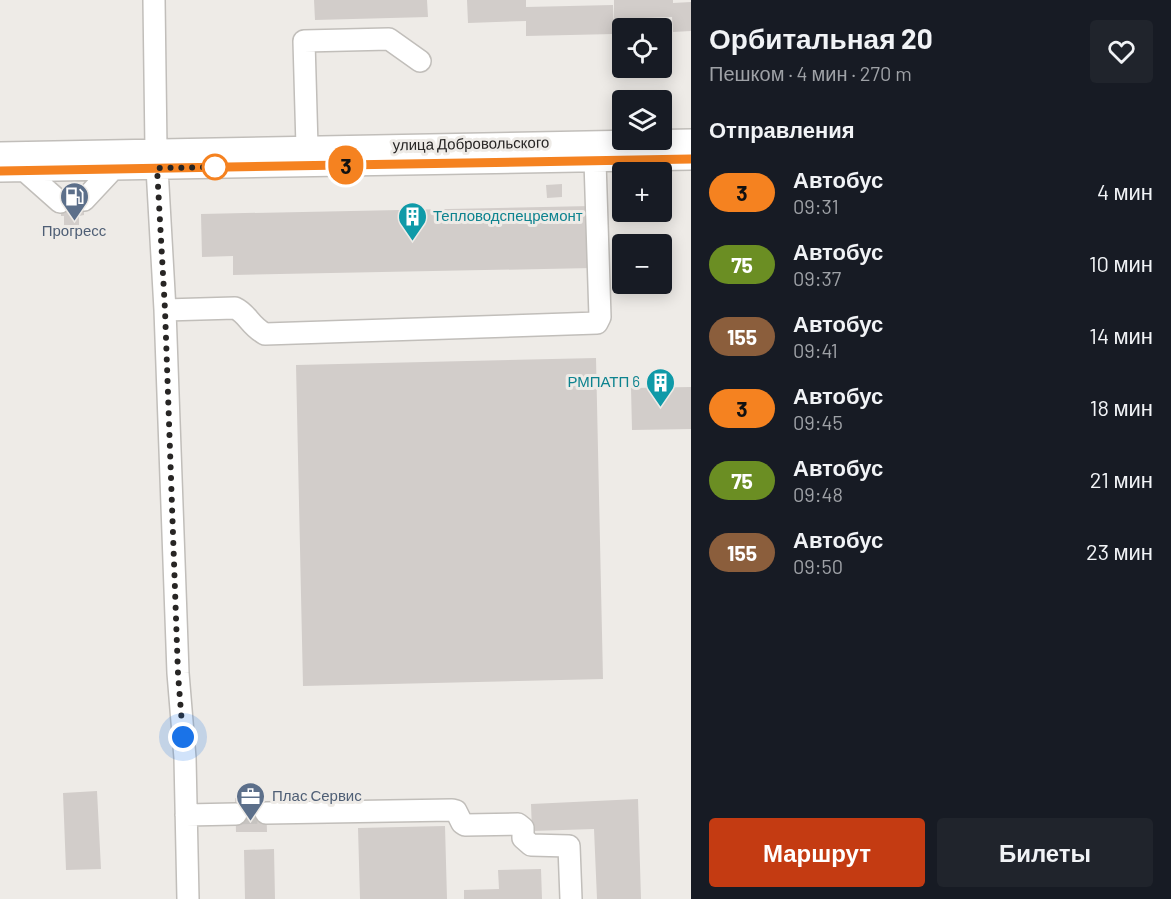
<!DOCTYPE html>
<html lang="ru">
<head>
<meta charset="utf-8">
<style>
  :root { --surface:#171b24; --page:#20242c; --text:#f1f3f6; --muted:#9ea1a6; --accent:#c43b12 }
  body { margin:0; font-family:Barlow,sans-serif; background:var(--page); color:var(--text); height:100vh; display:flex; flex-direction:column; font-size:22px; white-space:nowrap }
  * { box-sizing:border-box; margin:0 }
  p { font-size:20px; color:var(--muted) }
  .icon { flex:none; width:33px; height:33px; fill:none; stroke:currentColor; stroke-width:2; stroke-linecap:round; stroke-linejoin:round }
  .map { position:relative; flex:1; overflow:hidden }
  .panel { display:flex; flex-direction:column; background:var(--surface); width:480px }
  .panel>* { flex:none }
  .badge { padding:0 12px; border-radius:20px; font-size:21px; line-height:39px }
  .tools { position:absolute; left:612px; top:18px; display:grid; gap:12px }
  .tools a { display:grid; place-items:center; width:60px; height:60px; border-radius:6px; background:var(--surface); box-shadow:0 3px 15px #0003; font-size:30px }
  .you { position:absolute; width:30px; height:30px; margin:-15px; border:4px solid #fff; border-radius:50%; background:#1a73e8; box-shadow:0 0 0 9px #1a73e833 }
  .map>.badge { position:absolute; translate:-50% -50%; box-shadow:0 0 0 3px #fff }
  h2 { padding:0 18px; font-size:22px; line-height:54px }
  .round { display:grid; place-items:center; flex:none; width:63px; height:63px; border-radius:6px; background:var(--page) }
  .overview { display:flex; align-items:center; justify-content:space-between; height:102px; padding:0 18px }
  h1 { font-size:28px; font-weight:700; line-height:45px }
  .action { display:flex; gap:12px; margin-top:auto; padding:12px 18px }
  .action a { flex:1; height:69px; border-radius:6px; background:var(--accent); color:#fff; font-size:24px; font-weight:700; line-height:69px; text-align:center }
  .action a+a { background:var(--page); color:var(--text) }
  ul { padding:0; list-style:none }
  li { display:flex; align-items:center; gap:18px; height:72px; padding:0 18px }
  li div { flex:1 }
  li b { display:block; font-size:22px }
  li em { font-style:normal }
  li .badge { min-width:66px; font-weight:700; text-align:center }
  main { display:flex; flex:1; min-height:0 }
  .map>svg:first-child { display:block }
</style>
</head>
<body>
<main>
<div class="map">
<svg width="691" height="899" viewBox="0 0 691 899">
  <rect width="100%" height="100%" fill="#eeebe7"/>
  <path fill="#d2cdca" d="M314 0H427L428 17 315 20Z
    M467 0H526V7L613 5 614 34 526 36V21L468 23Z
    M614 0H673V3L691 2V31L673 32 672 17 614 19Z
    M562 184V197L547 198 546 185Z
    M84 192V215L79 216V225H64V216H61L60 193Z
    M591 206 592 268 233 275V256L202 257 201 214Z
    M596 358 603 679 303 686 296 365Z
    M691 387V429L632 430 631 388Z
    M97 791 101 869 66 870 63 793Z
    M252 797V801H266L267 832H236L235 798Z
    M638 799 641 899H597L594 829 532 831 531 804Z
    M445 826 447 899H360L358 828Z
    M274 849 275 899H245L244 850Z
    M541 869 542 899H464V890L499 889 498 870Z"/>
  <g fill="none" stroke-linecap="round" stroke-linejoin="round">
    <path stroke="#c6c3c0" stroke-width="21" stroke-dasharray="21 10" stroke-linecap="butt" d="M236 814 266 813"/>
    <defs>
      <path id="minor" d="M154 0 156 149
        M307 147 304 41 389 39 420 61
        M0 153 691 140
        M157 168 165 310 178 673 185 758 188 899
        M0 171 691 159
        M25 171 60 202
        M84 200 113 169
        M165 310 235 308C248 314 249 325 265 334L597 323 600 317 595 161
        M266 813 452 810 456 811 462 823 465 825 518 824 523 828V838L531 845 569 846 571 899
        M186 815 236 814"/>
    </defs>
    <use href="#minor" stroke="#c1beba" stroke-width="24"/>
    <use href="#minor" stroke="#fff" stroke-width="21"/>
  </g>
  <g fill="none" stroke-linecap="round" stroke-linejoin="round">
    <defs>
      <path id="line" d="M0 171 691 159"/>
    </defs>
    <use href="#line" stroke="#fff" stroke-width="14"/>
    <use href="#line" stroke="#f58220" stroke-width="9"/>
    <path stroke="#272524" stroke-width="6" stroke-dasharray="0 10.8" d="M183 737 178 674 165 310 157 168 226 167H215"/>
  </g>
  <defs>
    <symbol id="fuel-pin" viewBox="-11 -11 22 30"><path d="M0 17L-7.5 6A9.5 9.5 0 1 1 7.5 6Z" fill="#5c6f8a" stroke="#eeebe7"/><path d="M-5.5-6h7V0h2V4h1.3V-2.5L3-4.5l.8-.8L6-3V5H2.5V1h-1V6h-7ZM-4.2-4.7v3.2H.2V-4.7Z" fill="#fff"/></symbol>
    <symbol id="building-pin" viewBox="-11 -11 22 30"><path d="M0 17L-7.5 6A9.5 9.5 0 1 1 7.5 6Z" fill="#0f9aa8" stroke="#eeebe7"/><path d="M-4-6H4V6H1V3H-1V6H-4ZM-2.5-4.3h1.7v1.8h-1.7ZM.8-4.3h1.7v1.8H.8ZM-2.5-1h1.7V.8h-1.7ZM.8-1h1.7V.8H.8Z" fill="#fff"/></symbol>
    <symbol id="office-pin" viewBox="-11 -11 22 30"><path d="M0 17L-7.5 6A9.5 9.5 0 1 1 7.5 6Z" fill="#5c6f8a" stroke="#eeebe7"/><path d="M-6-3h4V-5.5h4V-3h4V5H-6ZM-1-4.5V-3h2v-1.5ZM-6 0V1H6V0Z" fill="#fff"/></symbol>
  </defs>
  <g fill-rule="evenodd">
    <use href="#fuel-pin" x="58" y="180" width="33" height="45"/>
    <use href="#building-pin" x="396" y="200" width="33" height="45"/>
    <use href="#building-pin" x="644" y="366" width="33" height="45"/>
    <use href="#office-pin" x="234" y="780" width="33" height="45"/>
  </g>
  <circle fill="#fff" stroke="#f58220" stroke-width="3" cx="215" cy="167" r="12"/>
  <g text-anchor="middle" stroke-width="6" stroke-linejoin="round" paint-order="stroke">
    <g font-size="15" fill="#272524" stroke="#eeebe7">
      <text transform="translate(471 144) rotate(-1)" y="5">улица Добровольского</text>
    </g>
    <g font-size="15" fill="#0d838f" stroke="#eeebe7" text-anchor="start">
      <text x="433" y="221">Тепловодспецремонт</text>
      <text x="640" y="387" text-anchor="end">РМПАТП 6</text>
    </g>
    <g font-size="15" fill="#4e5e75" stroke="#eeebe7">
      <text x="74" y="236">Прогресс</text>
      <text x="272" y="801" text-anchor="start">Плас Сервис</text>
    </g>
  </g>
</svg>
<div class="tools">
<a><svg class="icon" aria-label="locate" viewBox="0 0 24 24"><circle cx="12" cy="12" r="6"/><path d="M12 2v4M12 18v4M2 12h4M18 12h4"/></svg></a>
<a><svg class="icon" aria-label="layers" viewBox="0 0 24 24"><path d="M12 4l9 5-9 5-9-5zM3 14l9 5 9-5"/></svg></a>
<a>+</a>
<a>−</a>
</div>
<div class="you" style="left:183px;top:737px"></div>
<b class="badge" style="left:346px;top:165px;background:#f58220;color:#111">3</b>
</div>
<section class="panel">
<div class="overview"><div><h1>Орбитальная 20</h1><p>Пешком · 4 мин · 270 m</p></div><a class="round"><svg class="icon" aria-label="heart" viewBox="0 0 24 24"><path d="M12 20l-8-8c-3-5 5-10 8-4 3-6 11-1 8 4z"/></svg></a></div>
<h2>Отправления</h2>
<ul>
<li><span class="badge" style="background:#f58220;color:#111">3</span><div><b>Автобус</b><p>09:31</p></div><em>4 мин</em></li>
<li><span class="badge" style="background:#6b8e23;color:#fff">75</span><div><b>Автобус</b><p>09:37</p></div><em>10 мин</em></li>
<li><span class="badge" style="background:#8b5e3c;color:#fff">155</span><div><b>Автобус</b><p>09:41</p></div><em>14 мин</em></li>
<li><span class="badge" style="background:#f58220;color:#111">3</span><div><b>Автобус</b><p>09:45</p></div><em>18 мин</em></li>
<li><span class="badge" style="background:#6b8e23;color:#fff">75</span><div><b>Автобус</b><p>09:48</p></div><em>21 мин</em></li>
<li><span class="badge" style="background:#8b5e3c;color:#fff">155</span><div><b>Автобус</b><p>09:50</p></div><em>23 мин</em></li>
</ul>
<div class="action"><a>Маршрут</a><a>Билеты</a></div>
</section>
</main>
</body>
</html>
